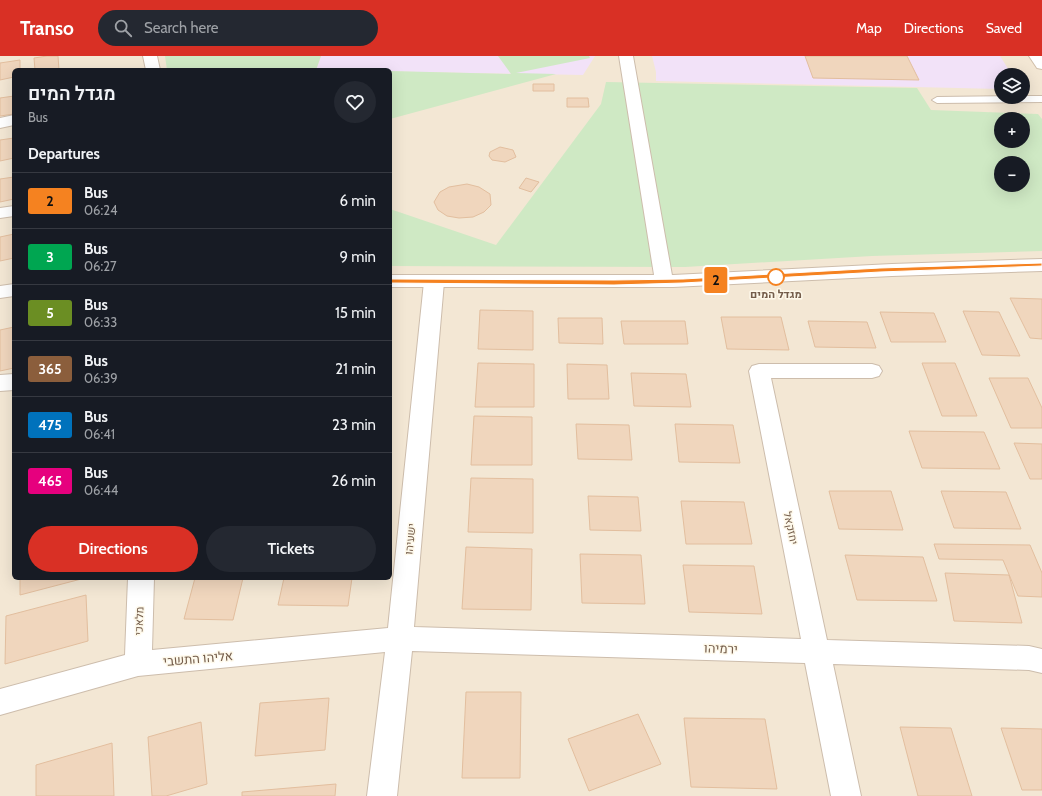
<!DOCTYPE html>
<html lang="en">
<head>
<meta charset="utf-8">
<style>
  :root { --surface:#171b24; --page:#242831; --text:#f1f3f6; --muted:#9ea1a6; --line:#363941; --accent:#d93025 }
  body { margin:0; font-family:Cabin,Heebo,sans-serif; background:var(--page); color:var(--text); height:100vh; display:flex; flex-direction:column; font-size:15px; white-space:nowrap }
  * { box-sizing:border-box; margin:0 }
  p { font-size:13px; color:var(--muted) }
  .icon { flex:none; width:22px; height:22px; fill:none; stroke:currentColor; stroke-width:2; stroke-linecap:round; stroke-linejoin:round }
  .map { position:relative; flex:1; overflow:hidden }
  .sheet { position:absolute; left:12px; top:12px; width:380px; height:512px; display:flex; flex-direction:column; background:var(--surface); border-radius:6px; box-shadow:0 4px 16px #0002 }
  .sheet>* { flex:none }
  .badge { padding:0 8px; border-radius:3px; font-size:14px; line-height:26px }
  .controls { position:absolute; left:994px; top:12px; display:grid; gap:8px }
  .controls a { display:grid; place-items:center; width:36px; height:36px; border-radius:50%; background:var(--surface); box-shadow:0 4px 16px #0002; font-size:20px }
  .map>.badge { position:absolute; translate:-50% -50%; box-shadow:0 0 0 2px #fff }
  h2 { padding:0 16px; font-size:15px; line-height:36px }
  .round { display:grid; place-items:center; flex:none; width:42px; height:42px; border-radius:21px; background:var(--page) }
  .summary { display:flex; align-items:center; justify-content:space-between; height:68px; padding:0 16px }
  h1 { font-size:19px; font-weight:600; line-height:30px }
  .button { display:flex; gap:8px; margin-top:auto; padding:8px 16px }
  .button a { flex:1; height:46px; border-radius:24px; background:var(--accent); color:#fff; font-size:16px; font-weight:600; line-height:46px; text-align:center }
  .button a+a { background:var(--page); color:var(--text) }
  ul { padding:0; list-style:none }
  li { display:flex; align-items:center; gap:12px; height:56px; padding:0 16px; border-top:1px solid var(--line) }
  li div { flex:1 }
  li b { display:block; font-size:15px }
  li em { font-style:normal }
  li .badge { min-width:44px; font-weight:700; text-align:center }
  header { display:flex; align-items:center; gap:24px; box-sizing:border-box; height:56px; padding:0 20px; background:var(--accent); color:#fff }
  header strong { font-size:19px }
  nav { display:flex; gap:22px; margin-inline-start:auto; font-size:14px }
  .search { width:280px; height:36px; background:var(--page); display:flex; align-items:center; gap:10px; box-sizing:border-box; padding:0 14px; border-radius:22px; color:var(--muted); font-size:15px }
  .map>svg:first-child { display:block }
</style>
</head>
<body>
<header>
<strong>Transo</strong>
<div class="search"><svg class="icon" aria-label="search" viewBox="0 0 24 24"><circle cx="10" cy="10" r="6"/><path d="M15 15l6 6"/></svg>Search here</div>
<nav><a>Map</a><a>Directions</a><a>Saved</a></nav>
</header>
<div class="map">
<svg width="1042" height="740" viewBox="0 0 1042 740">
  <rect width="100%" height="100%" fill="#fcf5e5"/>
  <path fill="#f3e7d4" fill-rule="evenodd" d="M0 0H1042V740H0ZM14 14H390V522H14ZM1001 19H1023V41H1001ZM1001 63H1023V85H1001ZM1001 107H1023V129H1001Z"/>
  <path fill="#f2e2f8" d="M321 0H595L583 19 316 14Z
    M652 0H1000L1012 19H1001V33L656 25V16Z"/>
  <path fill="#cfe9c4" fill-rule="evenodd" d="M165 0H321L316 14H167Z
    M498 0H589L590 2 516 17 556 18 390 63V15L511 18Z
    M606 26 917 32 931 54 1038 58 1042 63V195L872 200 685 211 390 210V153L496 189 601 48ZM1001 63H1023V85H1001ZM1001 107H1023V129H1001Z"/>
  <path fill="#f0d6bd" stroke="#e2be9e" d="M47 0H58L59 14H35L34 2Z
    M805 0H907L919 24 813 22Z
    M20 4V14H14V21L0 24V7Z
    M533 28H554V35H533Z
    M14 40V58L0 60V42Z
    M567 42H588L589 51H567Z
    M14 82V102L0 105V84Z
    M500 91 513 94 516 101 505 106 492 104 489 100 490 96Z
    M14 121V143L0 146V123Z
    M526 122 539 126 531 136 519 132Z
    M467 128 479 131 490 138 491 149 484 156 473 161 459 162 447 160 438 154 434 146 440 136 449 131Z
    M14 178V202L0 205V181Z
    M1010 242 1042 243V283L1030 282Z
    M480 254 533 255V294L478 293Z
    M963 255 999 256 1020 300 982 299Z
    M880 256 934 257 946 286H891Z
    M721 261H781L789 294 727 293Z
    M558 262H602L603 288 559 287Z
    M621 265H685L688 288H624Z
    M808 265 867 266 876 292 815 291Z
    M14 271V312L0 315V274Z
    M478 307 534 308V351H475Z
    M922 307H955L977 360H942Z
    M567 308 607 309 609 343H568Z
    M631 317 686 318 691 351 634 350Z
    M989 322H1028L1042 352V372H1011Z
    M474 360 532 361V409H471Z
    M576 368 629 369 632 404 578 403Z
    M675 368 733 369 740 407 679 406Z
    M909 375 984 376 1000 413 922 412Z
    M1014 387 1042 388V423H1030Z
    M471 422 533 423V477L468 476Z
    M829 435H891L903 474 839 473Z
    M941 435 1006 436 1021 473 954 472Z
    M588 440 638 441 641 475 590 474Z
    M681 445 744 446 752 488H686Z
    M934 488 1030 489 1042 517V541L1018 540 1003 504 939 503Z
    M466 491 532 493 531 554 462 553Z
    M580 498 641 499 645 548 582 547Z
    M845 499 923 501 937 545 857 544Z
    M683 509 754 510 762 558 689 556Z
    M945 517 1009 519 1022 567 954 565Z
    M20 522H85L20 539Z
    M195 522H243L233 564 184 563Z
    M284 522H352L348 550 278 549Z
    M86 539 88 585 5 608 6 560Z
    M466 636H521L520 722H462Z
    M329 642 325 694 255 700 260 647Z
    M638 658 661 708 589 735 568 683Z
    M684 662 765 663 777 733 691 731Z
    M201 666 207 728 166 740H152L148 681Z
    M900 671 951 672 972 740H918Z
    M1001 672 1042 673V734H1022Z
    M112 687 114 740H36V709Z
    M336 728 335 740H242V736Z"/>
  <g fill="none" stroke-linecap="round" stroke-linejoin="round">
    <defs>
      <path id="service" d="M1023 40H1042V46L937 47 932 44 937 41Z"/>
      <path id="minor" d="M143 0H157L160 14H146Z
        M619 0H633L673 225 671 229 664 231 657 229 655 225Z
        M14 59V69L0 72V62Z
        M14 150V160L0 162V152Z
        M434 220 441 222 444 226 414 571 801 583 749 315 752 310 759 308H872L879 310 882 315 879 320 872 322H771L827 584 1029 590 1042 593V617L1029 614 833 608 861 740H831L805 607 412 595 397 740H367L385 596 138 620 0 659V633L125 599 128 522H154L152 594 388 572 424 226 427 222Z
        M14 318V334L0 335V319Z"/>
      <path id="tertiary" d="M1042 203V215L892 220 673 231H390V219H673L892 208Z
        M14 228V240L0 242V230Z"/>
      <path id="secondary" d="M1029 0H1042V13L1037 12Z"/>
    </defs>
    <use href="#service" stroke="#cdbdac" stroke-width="2"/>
    <use href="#minor" stroke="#cdbdac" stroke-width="2"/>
    <use href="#tertiary" stroke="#cdbdac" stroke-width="2"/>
    <use href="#secondary" stroke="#d0bea9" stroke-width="2"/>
    <use href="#service" fill="#fff" fill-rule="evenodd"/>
    <use href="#minor" fill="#fff" fill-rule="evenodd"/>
    <use href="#tertiary" fill="#fff" fill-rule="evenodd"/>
    <use href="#secondary" fill="#fff" fill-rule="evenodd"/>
  </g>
  <path fill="#f58220" stroke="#fff" d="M1042 207V210L880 216 683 227 614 229 390 227 387 225 390 223 614 224 683 223 880 212Z"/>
  <circle fill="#fff" stroke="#f58220" stroke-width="2" cx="776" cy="221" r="8"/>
  <g text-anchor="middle" stroke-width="3" stroke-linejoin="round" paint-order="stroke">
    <g font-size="11" font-weight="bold" fill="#745d4b" stroke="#fef9eb">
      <text x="776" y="242">מגדל המים</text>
    </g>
    <g font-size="11" fill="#745d4b" stroke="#fef9eb">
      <text transform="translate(791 472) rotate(78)" y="4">יחזקאל</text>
      <text transform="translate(410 483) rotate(-84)" y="4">ישעיהו</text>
      <text transform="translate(139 565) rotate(-88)" y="4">מלאכי</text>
    </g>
    <g font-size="13" fill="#745d4b" stroke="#fef9eb">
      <text transform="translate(721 592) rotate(2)" y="5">ירמיהו</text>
      <text transform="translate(198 602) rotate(-5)" y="5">אליהו התשבי</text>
    </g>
  </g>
</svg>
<div class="controls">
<a><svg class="icon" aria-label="layers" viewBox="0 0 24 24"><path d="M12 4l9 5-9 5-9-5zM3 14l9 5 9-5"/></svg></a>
<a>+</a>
<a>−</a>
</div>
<b class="badge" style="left:716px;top:224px;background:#f58220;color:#111">2</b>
<section class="sheet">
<div class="summary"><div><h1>מגדל המים</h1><p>Bus</p></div><a class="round"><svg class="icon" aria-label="heart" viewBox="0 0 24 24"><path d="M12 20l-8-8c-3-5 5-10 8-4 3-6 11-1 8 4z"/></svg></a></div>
<h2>Departures</h2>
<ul>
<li><span class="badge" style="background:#f58220;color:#111">2</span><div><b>Bus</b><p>06:24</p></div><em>6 min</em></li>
<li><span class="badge" style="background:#00a651;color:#fff">3</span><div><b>Bus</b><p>06:27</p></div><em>9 min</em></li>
<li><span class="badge" style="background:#6b8e23;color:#fff">5</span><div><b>Bus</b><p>06:33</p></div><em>15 min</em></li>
<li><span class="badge" style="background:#8b5e3c;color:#fff">365</span><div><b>Bus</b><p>06:39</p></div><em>21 min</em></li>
<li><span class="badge" style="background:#0072bc;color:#fff">475</span><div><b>Bus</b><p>06:41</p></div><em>23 min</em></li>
<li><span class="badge" style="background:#e6007e;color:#fff">465</span><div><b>Bus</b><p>06:44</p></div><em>26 min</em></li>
</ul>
<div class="button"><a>Directions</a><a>Tickets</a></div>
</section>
</div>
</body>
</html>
